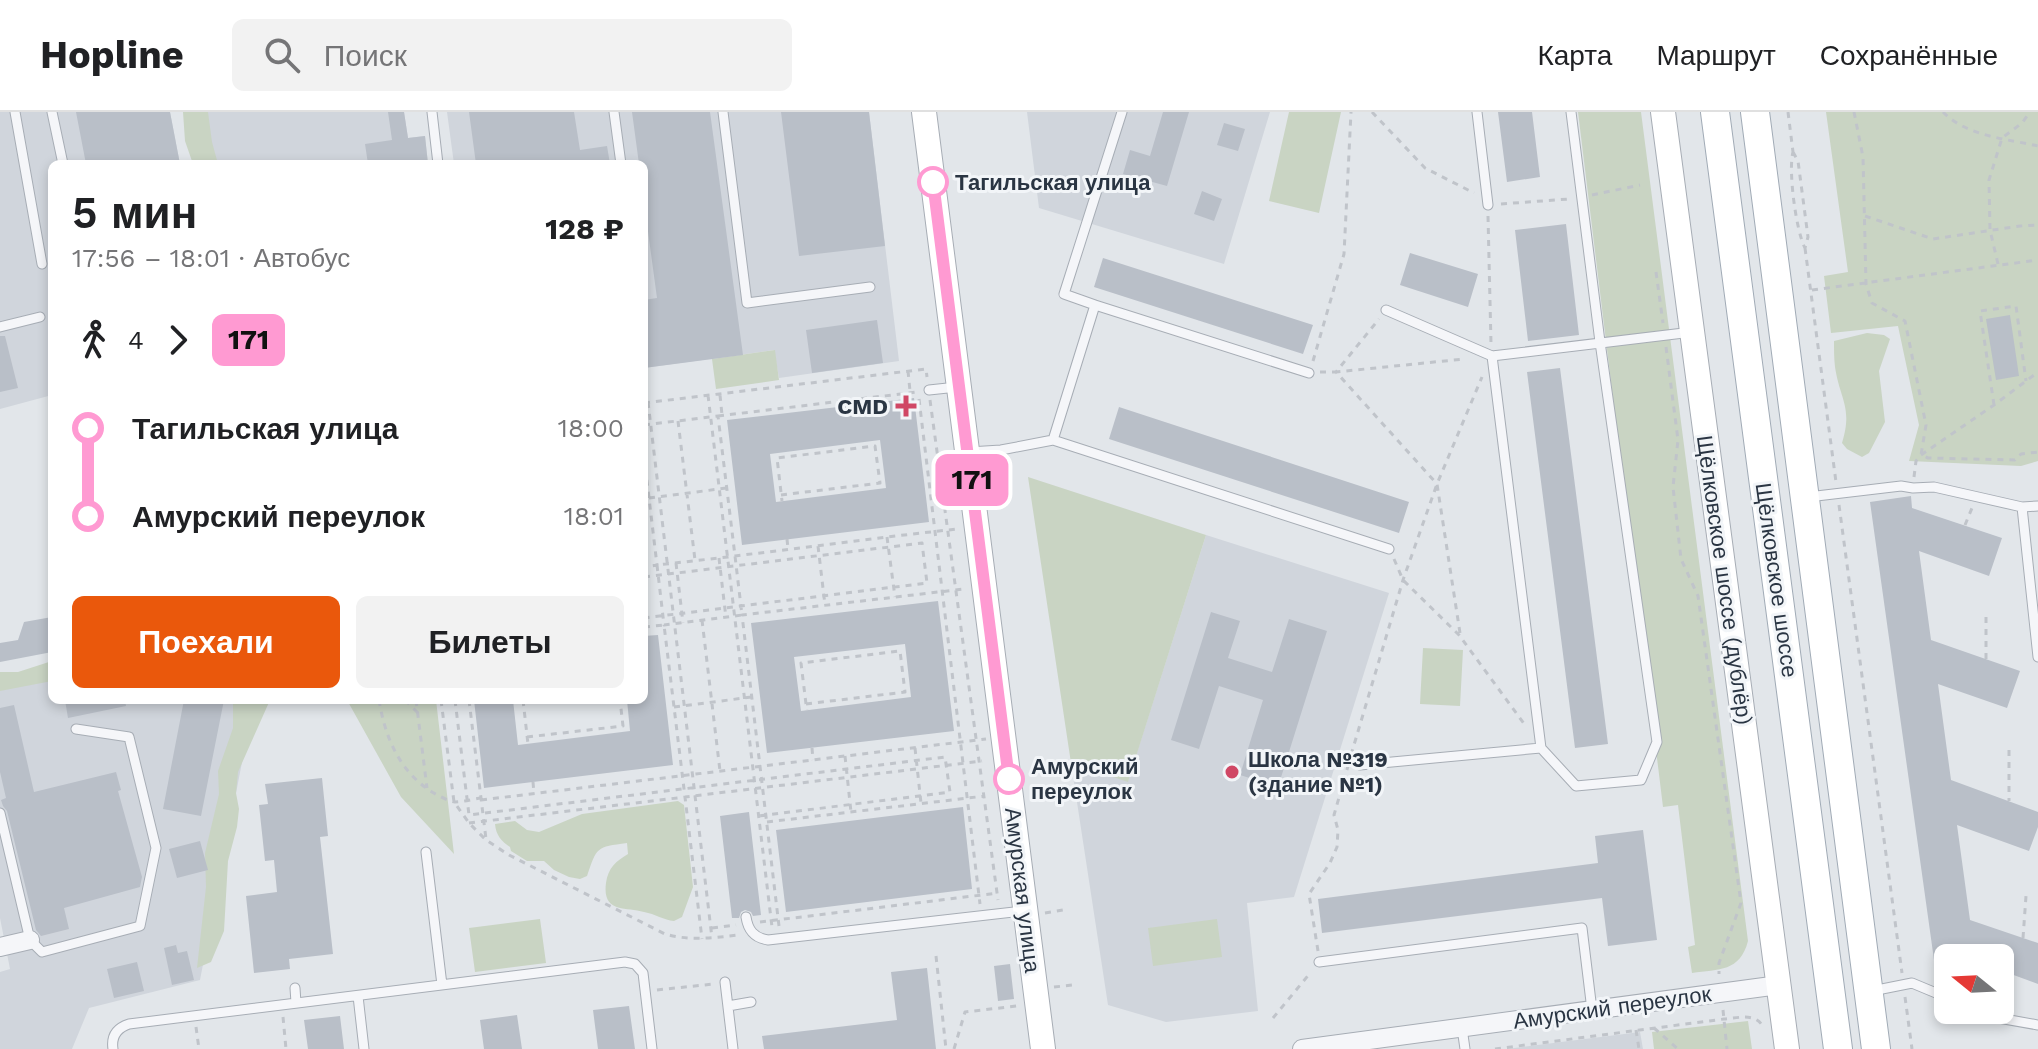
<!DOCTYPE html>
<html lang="ru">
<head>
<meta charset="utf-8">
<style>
  :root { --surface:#fff; --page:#f2f2f2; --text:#202124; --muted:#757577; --line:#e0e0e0; --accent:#ea580c }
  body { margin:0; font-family:"Work Sans",sans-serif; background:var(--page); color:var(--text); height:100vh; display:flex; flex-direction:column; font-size:30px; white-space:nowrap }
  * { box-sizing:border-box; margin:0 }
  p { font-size:26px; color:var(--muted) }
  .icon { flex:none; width:44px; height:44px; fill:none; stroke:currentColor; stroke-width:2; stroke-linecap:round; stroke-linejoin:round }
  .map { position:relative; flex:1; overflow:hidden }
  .sheet { position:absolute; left:48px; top:48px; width:600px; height:544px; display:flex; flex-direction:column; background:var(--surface); border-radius:12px; box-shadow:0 4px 12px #0003 }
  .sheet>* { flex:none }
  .badge { padding:0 16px; border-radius:12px; font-size:28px; line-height:52px }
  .needle { width:52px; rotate:288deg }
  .fabs { position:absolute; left:1934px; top:832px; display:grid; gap:16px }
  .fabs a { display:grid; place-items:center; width:80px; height:80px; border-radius:12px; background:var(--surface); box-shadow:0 4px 12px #0003; font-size:40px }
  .map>.badge { position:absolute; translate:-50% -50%; box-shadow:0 0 0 4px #fff }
  .legs { display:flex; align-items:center; gap:12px; height:88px; padding:0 24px; font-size:26px }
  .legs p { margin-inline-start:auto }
  .headline { display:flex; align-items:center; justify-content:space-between; height:136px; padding:0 24px }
  h1 { font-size:44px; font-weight:600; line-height:60px }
  .action { display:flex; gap:16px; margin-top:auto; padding:16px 24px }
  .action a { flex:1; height:92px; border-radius:12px; background:var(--accent); color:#fff; font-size:32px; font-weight:600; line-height:92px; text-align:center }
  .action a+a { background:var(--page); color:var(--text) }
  ul { padding:0 24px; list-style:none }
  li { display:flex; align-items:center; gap:28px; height:88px; font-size:30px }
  li i { display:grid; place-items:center; width:12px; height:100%; margin:0 10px; background:currentColor }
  li i::after { content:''; width:20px; height:20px; margin:-10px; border:6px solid; border-radius:50%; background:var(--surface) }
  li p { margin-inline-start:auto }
  li:first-child i { background:linear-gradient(#0000 50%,currentColor 0) }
  li:last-child i { background:linear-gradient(currentColor 50%,#0000 0) }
  header { display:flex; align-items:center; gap:48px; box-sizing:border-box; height:112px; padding:0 40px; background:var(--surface); border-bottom:2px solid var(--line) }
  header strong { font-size:38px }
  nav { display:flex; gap:44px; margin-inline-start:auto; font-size:28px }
  .search { width:560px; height:72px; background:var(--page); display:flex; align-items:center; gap:20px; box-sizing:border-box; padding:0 28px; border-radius:12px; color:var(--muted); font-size:30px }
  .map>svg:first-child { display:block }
</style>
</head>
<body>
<header>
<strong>Hopline</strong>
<div class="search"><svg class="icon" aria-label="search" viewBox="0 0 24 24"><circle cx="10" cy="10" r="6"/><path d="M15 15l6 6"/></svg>Поиск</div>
<nav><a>Карта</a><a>Маршрут</a><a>Сохранённые</a></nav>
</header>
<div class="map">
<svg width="2038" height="937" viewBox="0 0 2038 937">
  <rect width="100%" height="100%" fill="#e2e6ea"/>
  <path fill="#d0d5dc" d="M0 0H170L180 52H52V283L0 297Z
    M195 0H404L408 26 425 24 428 52H205Z
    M447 0H869L899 249 779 266 774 238 644 256V52H454Z
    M1027 0H1270L1224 152 1039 96Z
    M1206 423 1389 481 1294 785 1247 791 1258 899 1166 910 1108 893 1071 651 1128 669Z
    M52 560V588H254L200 868 89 896 72 937H0V860L10 857 0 806V571Z
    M1640 920 1643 937H1507Z"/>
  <path fill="#c9d4c3" d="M183 0H208L212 30 218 52H193L185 29Z
    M1289 0H1341L1319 101 1269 89Z
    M1578 0H1641L1748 829C1740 860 1719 857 1692 861L1688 835 1695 833 1678 693 1663 695Z
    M1826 0H2038V349L2021 354 1909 349 1919 313 1898 214 1831 221 1824 164 1848 160Z
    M1867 221 1884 223 1890 227 1879 259 1885 310 1869 341 1862 345 1847 337 1842 331C1853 295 1840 288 1835 255 1834 247 1834 238 1834 229Z
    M775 238 779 268 716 277 712 247Z
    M1028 365 1206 423 1128 670 1071 651Z
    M1423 536 1463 538 1460 594 1420 592Z
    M52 549V569L0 579V560H18Z
    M233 588H270L238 660 236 681 239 697 237 715 228 749 224 819 211 850 197 856 206 775 205 741 219 682 218 659 233 616Z
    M347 588H436L454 742 401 685Z
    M678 689 684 693 693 775 682 805 674 809C664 808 655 802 644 800 625 795 602 801 606 771 608 756 616 749 628 742L627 731C596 735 597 735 587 764L580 767 569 765 554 758 544 749H527L511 739 510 735C501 729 496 723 495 712L515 709 527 718 539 720 582 702Z
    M540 807 546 851 475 860 469 816Z
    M1217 807 1222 845 1153 854 1148 816Z
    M1748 909 1752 937H1654L1652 920Z"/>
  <path fill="#b9bfc8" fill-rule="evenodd" d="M76 0H170L180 52H86Z
    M388 0H404L408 26 425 24 428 52H368L365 32 392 28Z
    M469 0H574L580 38 607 34 610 52H476Z
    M632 0H710L743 243 644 256V188L657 186 644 90V52H639Z
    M781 0H869L885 134 799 144Z
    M1163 0H1189L1167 74 1123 62 1130 38 1150 44Z
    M1498 0H1532L1540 65 1507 70Z
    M1224 11 1245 17 1238 39 1217 33Z
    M1202 79 1222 87 1214 109 1194 102Z
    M1566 112 1579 223 1528 229 1515 118Z
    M1410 141 1478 162 1468 195 1400 173Z
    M1103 146 1313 213 1303 242 1094 175Z
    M2010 203 2019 264 1996 268 1986 207Z
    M877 208 883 251 812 261 806 218Z
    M0 224H5L18 276 0 280Z
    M1560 256 1608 632 1575 636 1527 260Z
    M914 286 929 410 742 433 727 308ZM880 328 886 376 776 390 770 342Z
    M1119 295 1409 390 1399 421 1109 327Z
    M1911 384 1912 396 2002 426 1989 464 1919 439 1931 528 2020 559 2007 596 1938 572 1951 668 2038 700V715L2029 739 1957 713 1970 808 2038 831V872L2000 858V846H1948V854L1935 855 1870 390Z
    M938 489 954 619 767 641 751 511ZM905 532 911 585 801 599 794 545Z
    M1211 500 1240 509 1228 546 1272 560 1289 507 1327 519 1278 675 1240 663 1263 588 1219 574 1199 637 1171 628Z
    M52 505V540L0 550V531L18 528 24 510Z
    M658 523 673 653 484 676 474 588H513L518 633 630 619 627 588H644V524Z
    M65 588H125L126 594 68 606Z
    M184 588H224L201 704 163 697Z
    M14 593 34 680 116 660 121 678 118 679 142 765 140 775 64 796 69 817 41 824 36 818 7 699 3 694 1 688 6 686 0 660V596Z
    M322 666 328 724 320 725 333 842 289 847 290 857 254 861 246 784 277 780 274 748 265 749 259 693 268 692 265 672Z
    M963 695 972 777 786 800 776 718Z
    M749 700 761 803 753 804 751 800 745 798 741 800 739 806H732L720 704Z
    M1643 718 1657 828 1608 834 1602 786 1322 821 1318 787 1598 751 1595 724Z
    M200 729 208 758 177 766 169 737Z
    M176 833 178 841 187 839 194 868 172 873 164 836Z
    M137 850 144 879 114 886 107 857Z
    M1010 852 1014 887 998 889 994 854Z
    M927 856 936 937H764L762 924 897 908 891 860Z
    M629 894 635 937H598L593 898Z
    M517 903 522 937H484L480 908Z
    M340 904 344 937H308L304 908Z"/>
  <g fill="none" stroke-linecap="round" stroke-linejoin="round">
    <defs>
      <path id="lane" d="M15 0 42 152
        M52 0 63 52
        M432 0 438 52
        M614 0 621 52
        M723 0 747 191 870 175
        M1477 0 1488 93
        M1095 193 1064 182 1122 0
        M1386 198 1492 244 1692 220
        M0 215 40 205
        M1492 244 1541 636 1576 674 1641 668 1657 630 1600 230 1571 0
        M929 278 957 275
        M1053 328 1095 193 1309 261
        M969 340 1001 338 1053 328 1389 437
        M1808 385 1901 374 1913 376 1934 375 2022 395
        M2038 394 2022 395 2038 545
        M1360 653 1541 636
        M0 701 30 828 42 840 140 814 156 736 129 625 76 617
        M426 740 442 873
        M746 805C748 818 754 826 768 828L1022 799
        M1319 850 1582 816 1592 898
        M725 870 733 937
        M295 876 296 891
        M1872 879 1912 871 1948 886
        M358 884 364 937
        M728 894 751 890
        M1976 898 1993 905 2038 913
        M1462 916 1465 937
        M113 937C111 924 117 916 129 912L625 850 635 852 643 861 652 937"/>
      <path id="street" d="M0 835 30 828
        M1302 937 1779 873"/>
      <path id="secondary" d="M924 0 1043 937
        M1663 0 1787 937"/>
      <path id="primary" d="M1715 0 1838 937
        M1755 0 1876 937"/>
    </defs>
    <use href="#lane" stroke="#a7adb5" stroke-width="11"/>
    <use href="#street" stroke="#a7adb5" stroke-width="20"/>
    <use href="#secondary" stroke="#a7adb5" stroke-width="26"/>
    <use href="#primary" stroke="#a1abb6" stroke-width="30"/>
    <path stroke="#c0c4ca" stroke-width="3" stroke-dasharray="6 6" stroke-linecap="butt" d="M1372 0 1425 56 1474 81
      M1788 0 1793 40
      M1854 0 1863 45 1866 172 1872 191 1905 209 1926 313 1921 343 1928 346 2015 348 2021 342 2038 340
      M1943 0C1966 24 2007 27 2038 34
      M1793 40 1798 49 1808 125 1805 136C1796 119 1788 58 1793 40Z
      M1592 83 1640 73
      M1501 92 1569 87
      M1488 104 1491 232
      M1865 104 1933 127 2020 114 2038 113
      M1805 136 1836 370
      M1998 152 1990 118 1989 68 2002 26 2022 11 2030 0
      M1656 160 1663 211
      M1812 178 2038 148
      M1666 235 1678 328 1673 375 1681 447 1698 484 1741 791 1719 851V862
      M1313 249 1344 142 1351 0
      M908 259 910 279
      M1320 260H1336L1379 207
      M708 283 772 815
      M720 283 722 303
      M919 287 980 792
      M930 288 998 788
      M648 290 712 826
      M644 291 926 257 927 265
      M1994 293 1980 199 2016 194 2026 269
      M718 304 917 280
      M678 309 695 448
      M644 313 718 304 735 444 742 503 664 513 657 453 728 445 735 444C809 435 883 425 957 417
      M644 344 657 453 644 455
      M1914 365 1916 349 1921 343 1994 293 2038 260
      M781 383 880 371 875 334 777 346 782 389
      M649 386 727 376
      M1839 393 1902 861
      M1965 413 1972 396
      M887 425 895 485
      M787 427 788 437
      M818 434 825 493
      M719 446 726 506
      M1394 447 1403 468 1459 523 1525 613
      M676 451 683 511
      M644 465 922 431 927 471 644 506
      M702 508 720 659
      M644 515 664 513 685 685 982 649
      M1460 521 1437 372 1336 260 1464 247
      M1986 547V501
      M379 588C385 625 399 659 432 680 439 684 448 689 455 690 463 690 473 687 481 686
      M405 588 418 601
      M416 588 427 676
      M441 588 454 690 469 711 486 728 509 743 665 822C689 829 713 826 738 823
      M455 588 469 703 945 645 950 680 759 704
      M469 588 486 727
      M523 588 528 632
      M806 592 905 580 900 539 801 551 806 592 807 598
      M674 595 752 585
      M527 625 623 614 620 588
      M812 636 813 648
      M915 636 921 691
      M2009 638V689
      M1351 643 1403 468 1437 372 1482 265
      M845 644 851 700
      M533 670 534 682
      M481 688 986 627
      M767 710 985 684
      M469 711 685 685 702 827
      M1045 801 1063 798
      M760 810 998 781
      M779 814 742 503 964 477
      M712 816 736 813
      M2023 826 2026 784
      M1318 839 1309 782 1330 751 1337 735 1338 718 1334 703 1348 654
      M936 844 946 937
      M1054 875 1073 873
      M657 878 713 872
      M1905 885 1912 937
      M1723 898 1727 937
      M283 905 286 937
      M1273 906 1311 860
      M196 915 199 937
      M1654 916 1678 937
      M1636 918 1639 937
      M954 937 965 900 1017 894
      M1495 937 1724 907C1738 906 1754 901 1762 913"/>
    <use href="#lane" stroke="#f5f6f9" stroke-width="9"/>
    <use href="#street" stroke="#f5f6f9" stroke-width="18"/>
    <use href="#secondary" stroke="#fff" stroke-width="24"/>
    <use href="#primary" stroke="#fff" stroke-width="28"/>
  </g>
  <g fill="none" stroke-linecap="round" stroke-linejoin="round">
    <defs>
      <path id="line-1" d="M933 70 1009 667"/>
    </defs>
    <use href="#line-1" stroke="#fff" stroke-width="18"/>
    <use href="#line-1" stroke="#ff9ad2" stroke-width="12"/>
  </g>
  <g fill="#fff" stroke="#ff9ad2" stroke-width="4">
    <circle cx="933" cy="70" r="14"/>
    <circle cx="1009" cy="667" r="14"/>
  </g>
  <g fill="#d04765" stroke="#f2f5f8" stroke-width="3">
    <path d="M902 282h8v8h8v8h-8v8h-8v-8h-8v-8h8z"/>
    <circle cx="1232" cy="660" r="8"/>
  </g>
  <g text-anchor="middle" stroke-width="6" stroke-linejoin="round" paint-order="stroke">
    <g font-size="22" font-weight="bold" fill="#2a3543" stroke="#f2f5f8" text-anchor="start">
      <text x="955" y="78">Тагильская улица</text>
      <text x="1031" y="662">Амурский<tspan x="1031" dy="25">переулок</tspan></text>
    </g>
    <g font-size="22" font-weight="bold" fill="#2a3543" stroke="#f2f5f8" text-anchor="end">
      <text x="888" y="302">CMD</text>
      <text x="1248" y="655" text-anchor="start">Школа №319<tspan x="1248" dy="25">(здание №1)</tspan></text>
    </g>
    <g font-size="22" fill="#2a3543" stroke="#f2f5f8">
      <text transform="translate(1725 468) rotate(82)" y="8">Щёлковское шоссе (дублёр)</text>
      <text transform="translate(1777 468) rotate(82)" y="8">Щёлковское шоссе</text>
      <text transform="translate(1023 778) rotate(83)" y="8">Амурская улица</text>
      <text transform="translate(1612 895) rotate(-8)" y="8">Амурский переулок</text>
    </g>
  </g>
</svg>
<div class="fabs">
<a><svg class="needle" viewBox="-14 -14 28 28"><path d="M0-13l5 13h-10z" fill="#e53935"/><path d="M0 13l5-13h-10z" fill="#757577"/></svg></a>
</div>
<b class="badge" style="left:972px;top:368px;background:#ff9ad2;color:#111">171</b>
<section class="sheet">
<div class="headline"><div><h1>5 мин</h1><p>17:56 – 18:01 · Автобус</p></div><b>128 ₽</b></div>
<div class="legs"><svg class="icon" aria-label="walk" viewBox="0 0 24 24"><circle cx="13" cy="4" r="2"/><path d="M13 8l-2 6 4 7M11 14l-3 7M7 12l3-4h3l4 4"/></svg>4<svg class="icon" aria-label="forward" viewBox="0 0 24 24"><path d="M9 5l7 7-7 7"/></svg><b class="badge" style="background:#ff9ad2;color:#111">171</b></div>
<ul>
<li><i style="color:#ff9ad2"></i><b>Тагильская улица</b><p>18:00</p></li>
<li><i style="color:#ff9ad2"></i><b>Амурский переулок</b><p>18:01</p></li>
</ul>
<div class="action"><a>Поехали</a><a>Билеты</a></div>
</section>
</div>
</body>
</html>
